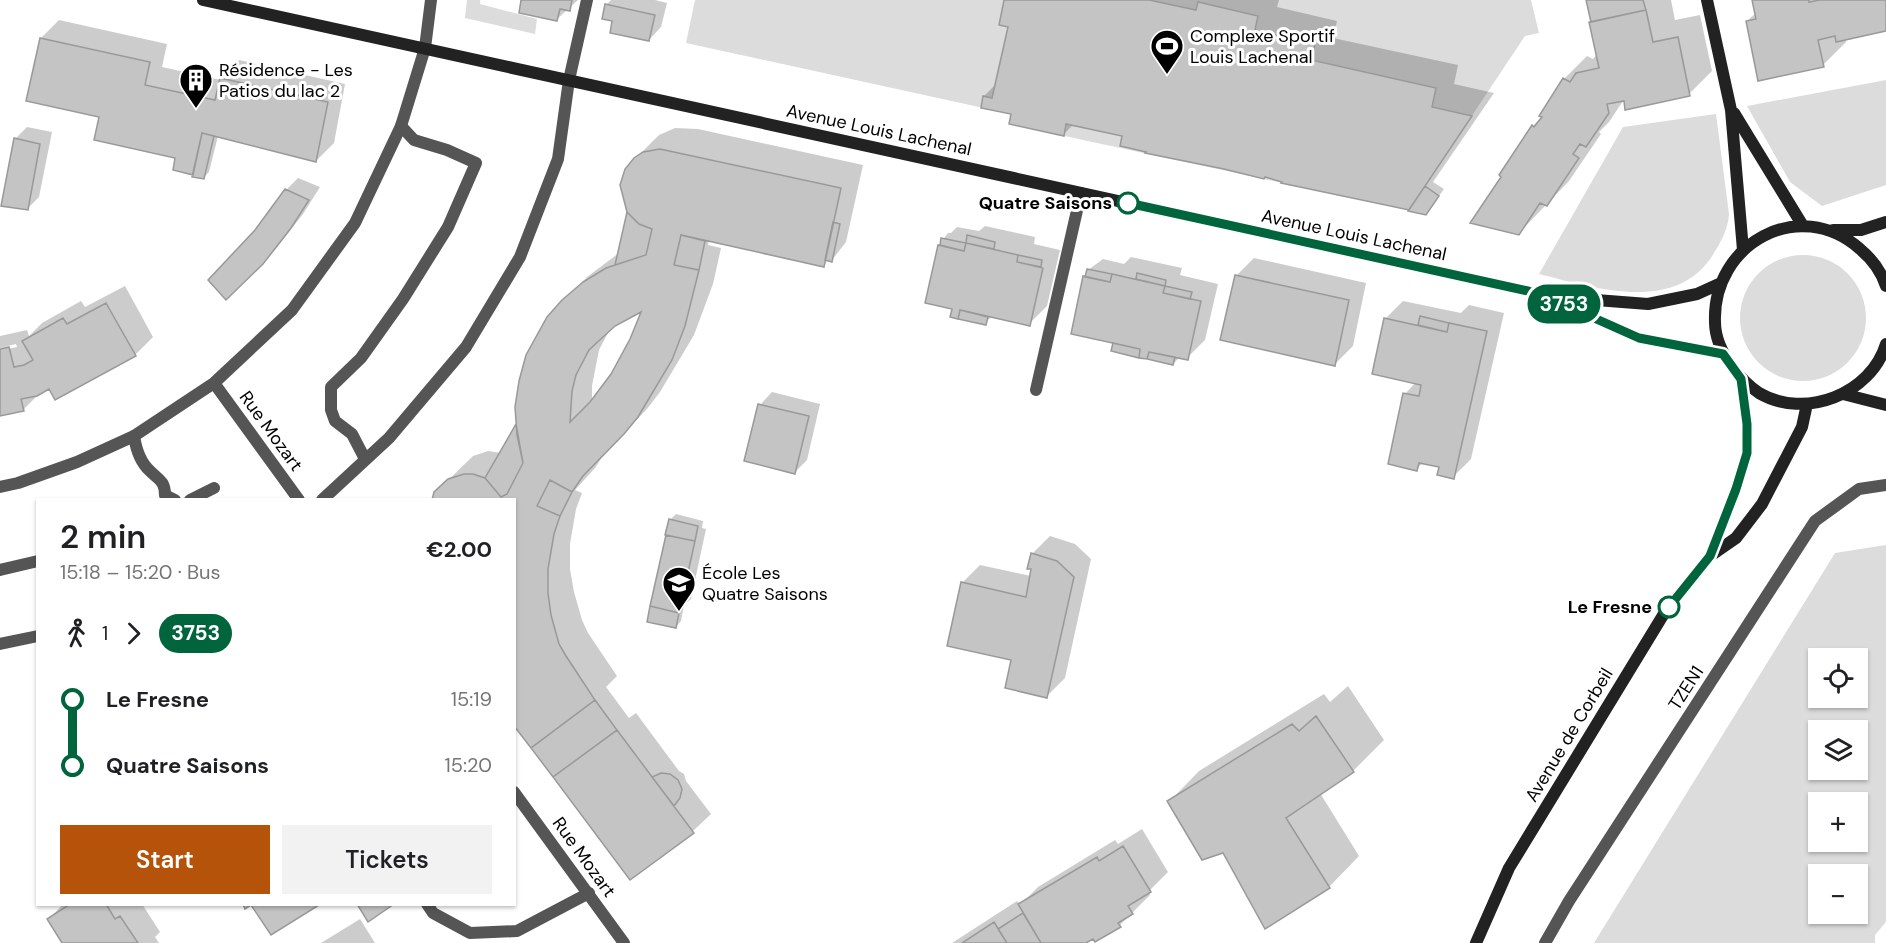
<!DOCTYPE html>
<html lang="en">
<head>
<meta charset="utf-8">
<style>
  :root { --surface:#fff; --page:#f2f2f2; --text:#202124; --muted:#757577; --accent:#b45309 }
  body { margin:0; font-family:"DM Sans",sans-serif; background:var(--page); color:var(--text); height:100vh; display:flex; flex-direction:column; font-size:22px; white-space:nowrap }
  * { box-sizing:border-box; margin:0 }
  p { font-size:20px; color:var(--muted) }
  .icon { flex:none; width:33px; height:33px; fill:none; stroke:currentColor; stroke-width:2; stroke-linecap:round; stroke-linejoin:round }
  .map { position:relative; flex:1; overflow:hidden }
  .drawer { position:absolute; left:36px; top:498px; width:480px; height:408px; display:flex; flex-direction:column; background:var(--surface); border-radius:0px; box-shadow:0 2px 4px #0004 }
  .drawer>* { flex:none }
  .badge { padding:0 12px; border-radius:20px; font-size:21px; line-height:39px }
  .fabs { position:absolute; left:1808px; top:648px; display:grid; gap:12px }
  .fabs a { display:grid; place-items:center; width:60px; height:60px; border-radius:0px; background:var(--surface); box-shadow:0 2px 4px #0004; font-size:30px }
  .map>.badge { position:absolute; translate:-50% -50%; box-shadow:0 0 0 3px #fff }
  .legs { display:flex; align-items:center; gap:9px; height:66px; padding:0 24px; font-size:20px }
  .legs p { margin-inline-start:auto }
  .overview { display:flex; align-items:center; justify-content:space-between; height:102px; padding:0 24px }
  h1 { font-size:33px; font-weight:600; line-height:45px }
  .button { display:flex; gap:12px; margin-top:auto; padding:12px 24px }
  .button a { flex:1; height:69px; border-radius:0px; background:var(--accent); color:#fff; font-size:24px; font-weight:600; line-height:69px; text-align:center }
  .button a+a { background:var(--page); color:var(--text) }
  ul { padding:0 24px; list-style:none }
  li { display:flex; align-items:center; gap:21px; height:66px; font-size:22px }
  li i { display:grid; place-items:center; width:9px; height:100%; margin:0 8px; background:currentColor }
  li i::after { content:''; width:15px; height:15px; margin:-8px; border:4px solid; border-radius:50%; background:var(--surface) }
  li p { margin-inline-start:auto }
  li:first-child i { background:linear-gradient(#0000 50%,currentColor 0) }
  li:last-child i { background:linear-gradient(currentColor 50%,#0000 0) }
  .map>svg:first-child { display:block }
</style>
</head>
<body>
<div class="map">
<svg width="1886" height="943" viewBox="0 0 1886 943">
  <rect width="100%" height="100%" fill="#fff"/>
  <path fill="#dcdcdc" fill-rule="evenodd" d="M467 0H480V4L537 19 535 34 465 18Z
    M695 0H1531L1539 33 1525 36 1425 186 1439 196 1426 214 1009 124 1011 114 686 43Z
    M1886 80V185L1822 206 1790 182 1747 106Z
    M1716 114 1729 214C1728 229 1722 240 1714 253 1677 315 1595 288 1539 274L1623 127Z
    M1740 318a63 63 0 1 1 126 0a63 63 0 1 1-126 0Z
    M1886 545V922L1875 935V943H1594L1835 553ZM1857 658V698H1818V658ZM1818 730H1857V770H1818ZM1857 802V842H1818V802ZM1857 874V914H1818V874Z"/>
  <path fill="#0003" fill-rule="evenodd" d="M523 0H578L556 20Z
    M611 0H655L667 3 661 27 649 40 614 20 607 4Z
    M1006 0H1279L1277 7 1337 21 1333 38 1458 65 1454 84 1494 93 1433 182 1444 189 1426 213 1124 135 1074 124 1064 134 1013 113 984 96 996 84 1010 25Z
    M1587 0H1671L1675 20 1700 15 1712 71 1689 94 1625 98 1609 122 1599 132 1601 134 1569 181 1519 233 1503 176 1501 175 1533 126 1542 116 1541 115 1564 79 1587 56 1593 59 1598 53Z
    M1753 0H1886V30L1846 39V42L1823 65 1747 21 1756 13Z
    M59 20 167 44 162 67 221 80 239 60 345 84 334 143 316 161 218 136 209 172 203 178 177 157 101 116 41 38Z
    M27 127 52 132 39 197 27 209 15 139Z
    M675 128 698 129 863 165 846 242 832 260 829 259 823 265 709 240 708 245 721 248 713 284 694 335 660 392 647 409 606 451 595 468 575 490 582 493 576 509 570 544V569L574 592 582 620 588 633 617 676 606 687 629 718 636 713 679 771 684 774 686 781 711 814 693 831 630 878 514 500 435 493 473 456 488 451 501 453 518 424 563 301 587 277 619 253 628 212 635 159 659 135ZM644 309 631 340 603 389 592 400V386L599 350 611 327Z
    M298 178 320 187 303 214 275 250 226 298 257 230 286 190Z
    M985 226 1035 237 1034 244 1060 250 1047 306 1029 324 992 316 985 323 954 308 939 245 948 233H951L957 227 979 231Z
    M1131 257 1182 268 1180 275 1218 284 1205 340 1187 358H1179L1173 364 1115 342 1085 277 1088 270 1103 259 1124 264Z
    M1254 258 1366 283 1353 346 1335 364 1236 276Z
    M125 286 153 337 135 355 49 387 42 391 23 410 0 415V351L17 347 16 344 0 348V336L27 330 29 336 42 323 81 301 85 307Z
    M1403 301 1461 313 1469 305 1504 313 1471 459 1453 477 1441 466 1424 462 1416 469 1405 394 1416 382 1385 319Z
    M772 392 820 404 807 460 795 472 760 405Z
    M676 514 703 521 702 528 706 529 691 599 684 605 681 621 676 627 670 520Z
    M1050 536 1075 544 1091 559 1065 678 1047 696 962 583 980 565 1031 576 1032 554Z
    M1348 686 1384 740 1353 771 1320 793 1359 856 1329 887 1223 851 1169 802 1199 771 1324 694 1330 702Z
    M1142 829 1168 872 1148 892 1150 895 1120 925 1083 943H952L1017 901 1020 905 1038 887 1115 840 1118 844Z
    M63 904H142L160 932 155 937 159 943H64L49 919Z
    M360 919 375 943H321Z"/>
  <path fill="#c4c4c4" stroke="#999" stroke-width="1.5" fill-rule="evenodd" d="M521 0H572L570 11 560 9 557 21 519 13Z
    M1004 0H1149L1196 10 1198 2 1258 16 1255 30 1315 44 1311 60 1436 88 1432 107 1472 116 1409 210 1281 183 1282 182 1265 177 1264 179 1224 169 1145 153 1146 152 1120 146 1122 136 1066 124 1064 136 1009 124 1011 114 981 108 983 96 992 98 1008 27 999 25Z
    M1586 0H1643L1646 10 1591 22Z
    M1752 0H1809V2L1820 0H1886V31L1836 42 1835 36 1818 40 1824 67 1758 81 1746 21 1756 19Z
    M605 4 655 15 649 41 610 33 612 21 602 19Z
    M1646 10 1653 42 1678 37 1690 96 1625 110 1624 101 1607 104 1609 113 1586 147 1580 144 1573 154 1579 158 1547 206 1540 203 1519 235 1470 223 1501 177 1499 175 1532 125 1534 127 1542 117 1539 116 1563 78 1570 82 1576 73 1599 68 1589 22Z
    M40 38 150 62 145 85 215 100 220 78 328 102 316 162 202 133 193 175 173 170 175 158 94 140 99 117 26 101Z
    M202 133 214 136 204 179 192 177Z
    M14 138 40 144 28 210 1 206Z
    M660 149 841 188 824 267 681 235 674 265 699 270 685 326 672 360 638 417 624 434 583 476 572 492 550 480 537 506 560 516 554 534 548 569V593L551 615 559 644 566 656 595 700 531 748 514 726V500H432L434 492 448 479 464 474H473L485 478 501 497 507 494 523 463 517 435 515 407 519 381 526 355 547 317 562 300 583 282 606 268 646 255 652 229 639 224 627 212 620 185 625 169 634 158 643 152ZM641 312 630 339 611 374 590 402 570 422 572 391 576 375 589 350 615 326Z
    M1425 186 1439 196 1426 215 1408 211Z
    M285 189 309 200 291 228 263 264 226 300 208 280 255 230Z
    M627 212 639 224 652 229 646 255 615 265Z
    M833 222 840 224 832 262 825 260Z
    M681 235 705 241 699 270 674 265Z
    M967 235 995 242 994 249 966 243Z
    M941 238 966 243 964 251 940 245Z
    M966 243 1018 255 1017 262 1043 268 1030 326 960 310 958 319 950 317 952 309 925 303 938 245 964 251Z
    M1018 255 1042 260 1041 267 1017 262Z
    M1087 269 1112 274 1110 282 1085 277Z
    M1137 273 1166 280 1165 286 1136 279Z
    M1112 274 1165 286 1163 293 1201 301 1188 360 1149 352 1147 359 1139 358 1140 349 1071 334 1083 276 1110 282Z
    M1235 275 1349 300 1335 366 1220 340Z
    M1165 286 1192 292 1190 299 1163 293Z
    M106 303 136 356 55 400 49 389 37 396 21 399 24 411 0 416V349L9 347 14 367 24 365 33 360 22 341 63 318 67 324Z
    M960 310 988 317 986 325 958 319Z
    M1420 316 1449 323 1447 332 1418 325Z
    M1384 318 1447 332 1449 323 1487 331 1454 479 1437 475 1439 467 1419 463 1417 471 1388 464 1403 393 1419 396 1421 385 1372 374Z
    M1113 343 1140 349 1139 358 1111 351Z
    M1149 352 1175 357 1173 365 1147 359Z
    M758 404 809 416 795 474 744 461Z
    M516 424 523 463 507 494 501 497 485 478Z
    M550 480 572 492 560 516 537 506Z
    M669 519 698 526 695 541 665 535Z
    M666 535 695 541 679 613 650 606Z
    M1031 553 1057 561 1074 577 1047 698 1005 688 1011 660 947 646 961 582 1026 597 1031 569H1027Z
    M650 606 679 613 676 628 647 622Z
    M595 700 617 730 553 777 531 748Z
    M1316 716 1354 772 1286 818 1330 888 1265 929 1223 853 1202 860 1167 801 1292 724 1299 731Z
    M617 730 694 833 630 880 553 777Z
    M661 773 670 774 678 780 682 789 680 798 674 806 652 777Z
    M1123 846 1151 892 1128 906 1133 914 1118 923 1121 927 1095 942 1093 939 1086 943H1041L1018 904 1097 857 1099 861Z
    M70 904H106L115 919 120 916 138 943H62L47 919Z
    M243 904H319V905L271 935 251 905 245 909Z
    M357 904H394L368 922Z
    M1023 913 1041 943H1007L998 929Z
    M994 922 1007 943H962Z"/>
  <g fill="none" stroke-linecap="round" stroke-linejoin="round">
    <path stroke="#555" stroke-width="12" d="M1036 390 1081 193
      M134 436C136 449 140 462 150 471 159 480 165 481 165 495L175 500
      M365 459 352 434 335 421 331 410V387L361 358 403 299 448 227 476 163 447 150 414 140 401 126
      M190 500 214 488
      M322 500 389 438 466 347 520 257 558 159 569 80
      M0 570 38 561
      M0 644 38 636
      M427 904 433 913 470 933 517 931 589 893
      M1545 943 1569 901 1815 521 1859 489 1886 485"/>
    <path stroke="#555" stroke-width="12" d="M569 80 587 0
      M214 383 299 500
      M0 487 18 483 77 462 134 436 214 383 292 310 355 223 401 126 425 48 431 0
      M514 792 624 943"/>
    <path stroke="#222" stroke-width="12" d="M203 0 1528 291 1547 297 1639 338 1723 354
      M1707 0 1731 110 1743 250
      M1734 113 1803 226
      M1833 230H1861L1886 222
      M1886 286C1881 271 1872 259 1860 249 1799 195 1712 244 1715 322 1715 337 1722 353 1730 364 1739 376 1747 385 1759 393 1805 420 1871 394 1886 344
      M1557 297 1648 304 1697 294 1719 284
      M1843 394 1886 405
      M1710 556 1736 538 1762 504 1802 427 1807 404
      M1476 943 1509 868 1665 612 1710 556 1736 489 1747 453V424L1741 379"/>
  </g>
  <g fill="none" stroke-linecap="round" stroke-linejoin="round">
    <defs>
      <path id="line-1" d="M1128 203 1528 291 1547 297 1639 338 1723 354 1741 379 1747 424V453L1736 489 1710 556 1669 607"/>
    </defs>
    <use href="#line-1" stroke="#fff" stroke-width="14"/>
    <use href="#line-1" stroke="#00643c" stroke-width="9"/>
  </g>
  <defs>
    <symbol id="stadium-pin" viewBox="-11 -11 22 30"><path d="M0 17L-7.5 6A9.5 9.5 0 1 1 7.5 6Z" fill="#000" stroke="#fff"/><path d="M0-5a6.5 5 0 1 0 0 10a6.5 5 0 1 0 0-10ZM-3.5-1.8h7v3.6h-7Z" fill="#fff"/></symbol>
    <symbol id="building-pin" viewBox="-11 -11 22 30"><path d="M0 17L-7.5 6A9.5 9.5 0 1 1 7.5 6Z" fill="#000" stroke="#fff"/><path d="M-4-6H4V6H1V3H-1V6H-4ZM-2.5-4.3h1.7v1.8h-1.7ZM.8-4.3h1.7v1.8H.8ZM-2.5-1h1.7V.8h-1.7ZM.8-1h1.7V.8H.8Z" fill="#fff"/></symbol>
    <symbol id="school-pin" viewBox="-11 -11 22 30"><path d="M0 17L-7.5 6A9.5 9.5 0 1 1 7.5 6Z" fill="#000" stroke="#fff"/><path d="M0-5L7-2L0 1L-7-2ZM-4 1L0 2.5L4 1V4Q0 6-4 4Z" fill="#fff"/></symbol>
  </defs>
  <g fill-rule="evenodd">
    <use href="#stadium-pin" x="1148" y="27" width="38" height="52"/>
    <use href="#building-pin" x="177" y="61" width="38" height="52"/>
    <use href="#school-pin" x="660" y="564" width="38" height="52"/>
  </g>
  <g fill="#fff" stroke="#00643c" stroke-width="3">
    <circle cx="1128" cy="203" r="10"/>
    <circle cx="1669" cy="607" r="10"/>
  </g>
  <g text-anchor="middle" stroke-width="6" stroke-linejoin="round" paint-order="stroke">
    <g font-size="18" fill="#000" stroke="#fff" text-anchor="start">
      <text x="1190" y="42">Complexe Sportif<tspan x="1190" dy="21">Louis Lachenal</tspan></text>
      <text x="219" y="76">Résidence - Les<tspan x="219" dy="21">Patios du lac 2</tspan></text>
      <text x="702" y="579">École Les<tspan x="702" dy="21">Quatre Saisons</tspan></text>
    </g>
    <g font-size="18" fill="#000" stroke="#fff">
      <text transform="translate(879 130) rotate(12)" y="6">Avenue Louis Lachenal</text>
      <text transform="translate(1354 235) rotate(12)" y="6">Avenue Louis Lachenal</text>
      <text transform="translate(271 431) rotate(54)" y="6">Rue Mozart</text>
      <text transform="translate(1686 688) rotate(-57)" y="6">TZEN1</text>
      <text transform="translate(1569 735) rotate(-59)" y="6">Avenue de Corbeil</text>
      <text transform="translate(584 857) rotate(54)" y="6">Rue Mozart</text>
    </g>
    <g font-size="18" font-weight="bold" fill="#000" stroke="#fff" text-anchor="end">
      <text x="1112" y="209">Quatre Saisons</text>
      <text x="1652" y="613">Le Fresne</text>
    </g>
  </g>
</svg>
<div class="fabs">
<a><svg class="icon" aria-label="locate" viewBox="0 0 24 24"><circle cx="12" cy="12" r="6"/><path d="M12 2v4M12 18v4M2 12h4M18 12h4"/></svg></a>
<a><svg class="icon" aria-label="layers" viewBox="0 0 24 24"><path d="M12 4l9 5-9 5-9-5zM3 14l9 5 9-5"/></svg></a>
<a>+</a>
<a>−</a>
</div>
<b class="badge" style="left:1564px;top:304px;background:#00643c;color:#fff">3753</b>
<section class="drawer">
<div class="overview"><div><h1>2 min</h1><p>15:18 – 15:20 · Bus</p></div><b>€2.00</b></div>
<div class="legs"><svg class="icon" aria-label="walk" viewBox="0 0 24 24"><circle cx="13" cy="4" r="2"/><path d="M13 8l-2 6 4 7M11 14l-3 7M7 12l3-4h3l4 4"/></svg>1<svg class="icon" aria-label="forward" viewBox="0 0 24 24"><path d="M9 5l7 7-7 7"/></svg><b class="badge" style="background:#00643c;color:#fff">3753</b></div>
<ul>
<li><i style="color:#00643c"></i><b>Le Fresne</b><p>15:19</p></li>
<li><i style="color:#00643c"></i><b>Quatre Saisons</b><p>15:20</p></li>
</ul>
<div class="button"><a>Start</a><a>Tickets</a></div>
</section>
</div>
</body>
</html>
